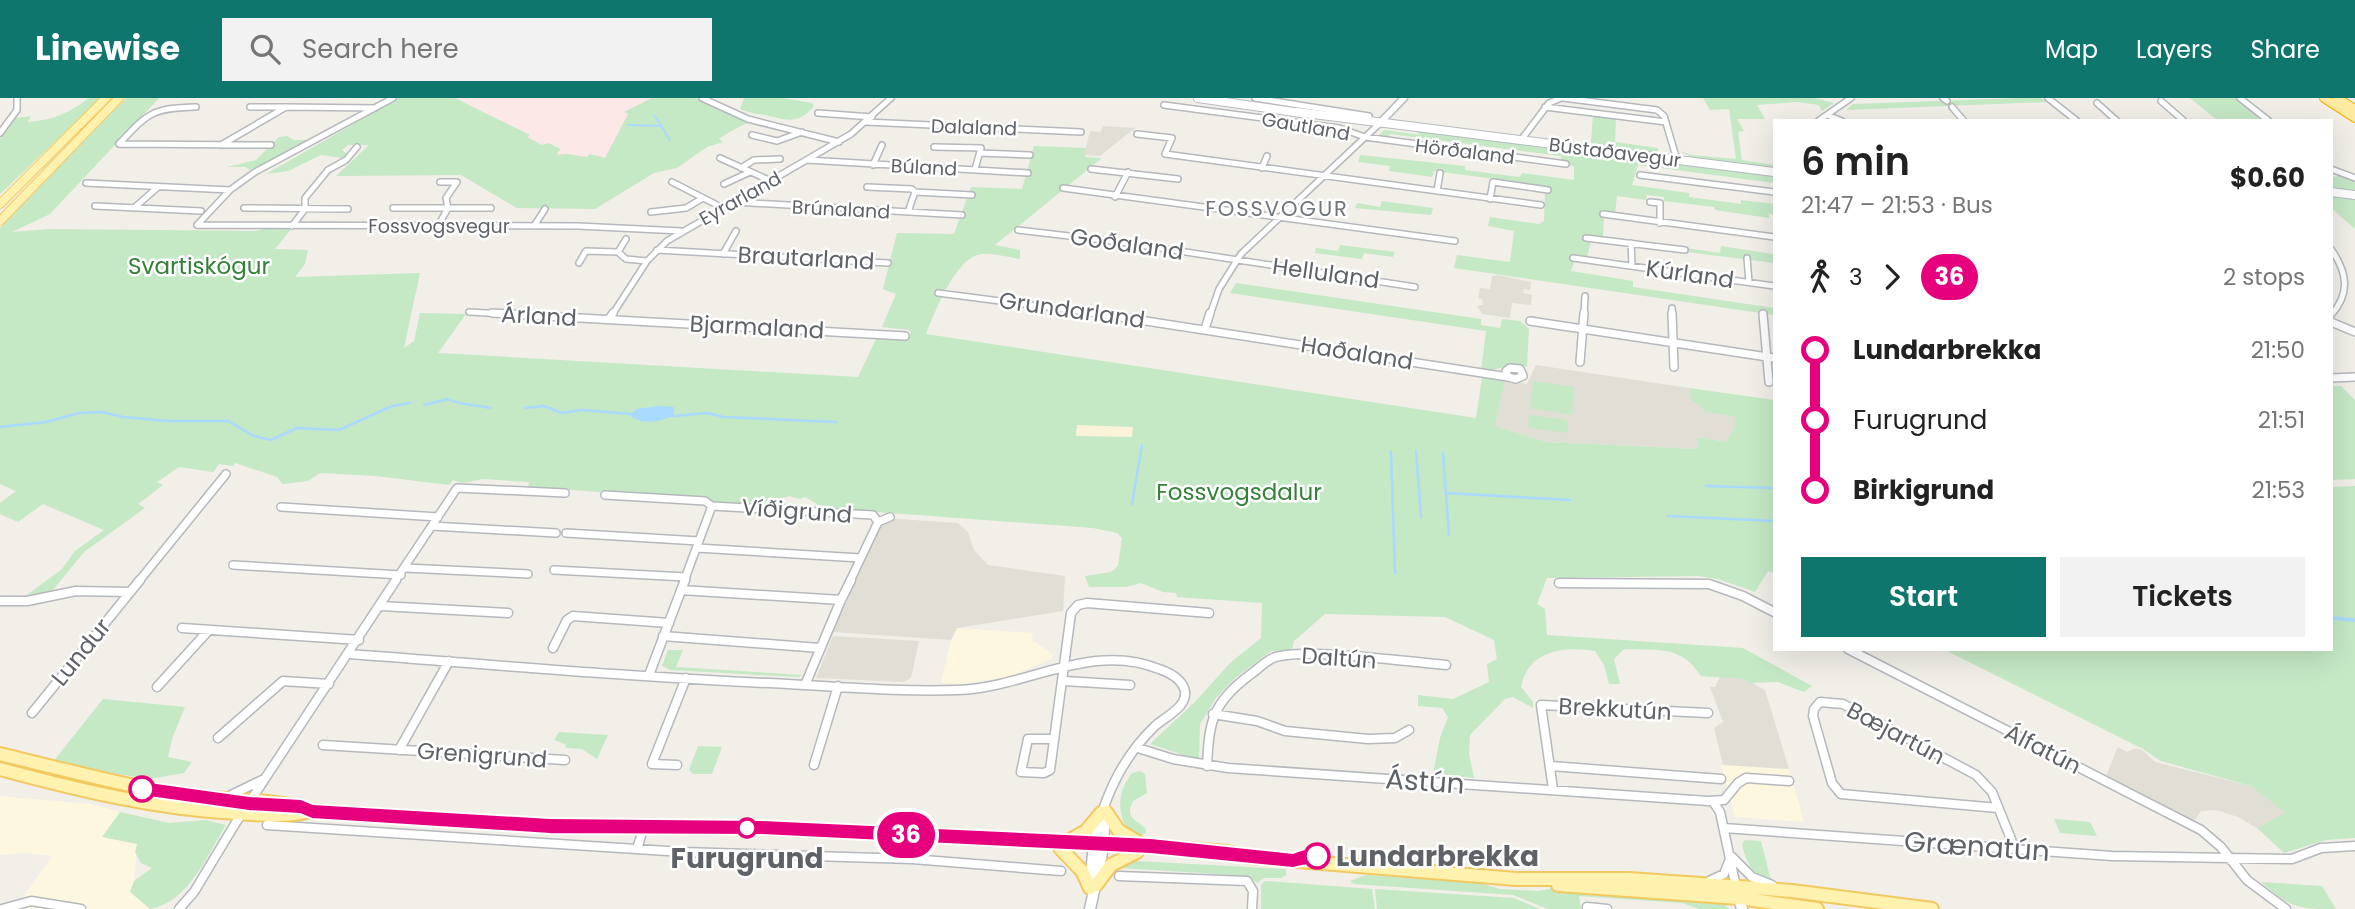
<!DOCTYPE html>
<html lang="en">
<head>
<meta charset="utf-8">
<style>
  :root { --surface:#fff; --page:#f2f2f2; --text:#222; --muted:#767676; --accent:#0f766e }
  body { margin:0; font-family:Poppins,sans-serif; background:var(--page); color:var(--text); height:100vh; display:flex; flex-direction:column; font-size:26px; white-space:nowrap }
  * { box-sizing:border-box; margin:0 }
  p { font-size:23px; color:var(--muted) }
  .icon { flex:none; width:38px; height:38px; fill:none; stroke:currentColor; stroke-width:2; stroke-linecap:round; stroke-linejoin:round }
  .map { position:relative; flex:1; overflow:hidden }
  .sheet { position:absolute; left:1773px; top:21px; width:560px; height:532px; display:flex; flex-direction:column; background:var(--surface); border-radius:0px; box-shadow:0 7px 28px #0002 }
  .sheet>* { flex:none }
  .badge { padding:0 14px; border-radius:23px; font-size:24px; line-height:46px }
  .map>.badge { position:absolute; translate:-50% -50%; box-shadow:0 0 0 4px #fff }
  .legs { display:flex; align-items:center; gap:10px; height:77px; padding:0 28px; font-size:23px }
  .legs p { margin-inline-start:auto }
  .summary { display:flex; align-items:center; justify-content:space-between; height:119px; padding:0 28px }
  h1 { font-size:38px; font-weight:600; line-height:52px }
  .primary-button { display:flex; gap:14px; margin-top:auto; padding:14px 28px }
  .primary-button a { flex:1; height:80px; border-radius:0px; background:var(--accent); color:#fff; font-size:28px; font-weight:600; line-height:80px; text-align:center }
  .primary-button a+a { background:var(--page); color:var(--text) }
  ul { padding:0 28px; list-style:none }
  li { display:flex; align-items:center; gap:24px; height:70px; font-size:26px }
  li i { display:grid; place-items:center; width:10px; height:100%; margin:0 9px; background:currentColor }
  li i::after { content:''; width:18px; height:18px; margin:-9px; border:5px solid; border-radius:50%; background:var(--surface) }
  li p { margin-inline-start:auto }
  li:first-child i { background:linear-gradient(#0000 50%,currentColor 0) }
  li:last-child i { background:linear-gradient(currentColor 50%,#0000 0) }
  header { display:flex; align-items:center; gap:42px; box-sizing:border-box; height:98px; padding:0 35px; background:var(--accent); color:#fff }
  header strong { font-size:33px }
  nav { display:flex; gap:38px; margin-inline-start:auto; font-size:24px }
  .search { width:490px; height:63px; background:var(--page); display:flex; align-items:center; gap:18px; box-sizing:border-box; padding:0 24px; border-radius:0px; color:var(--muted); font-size:26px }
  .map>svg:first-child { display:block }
</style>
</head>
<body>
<header>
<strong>Linewise</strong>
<div class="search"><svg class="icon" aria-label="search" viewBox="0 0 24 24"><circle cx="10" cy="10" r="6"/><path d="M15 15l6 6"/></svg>Search here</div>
<nav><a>Map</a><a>Layers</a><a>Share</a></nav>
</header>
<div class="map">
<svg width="2355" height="811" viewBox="0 0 2355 811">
  <rect width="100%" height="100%" fill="#f1efe8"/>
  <path fill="#fef7e0" d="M957 530 1033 535 1032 542 1054 557 1051 561 1008 579 961 586 941 585 951 542Z
    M1721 667 1789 671 1804 724 1735 719Z
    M0 698 91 706 120 714 103 739 137 746 134 783 130 794 154 805 150 811H15L52 758 25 755 0 757Z"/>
  <path fill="#e1ded6" d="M1103 28 1135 30 1100 58 1084 57 1090 33 1100 34Z
    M1498 177 1531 184 1530 192 1524 191 1523 195 1532 197 1531 207 1512 205 1510 220 1482 216 1477 208 1483 207 1482 201H1478L1480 190 1490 191 1492 178Z
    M1536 267 1689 290 1691 302 1707 314 1735 319V329L1726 344 1699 339V351L1546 344 1495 328 1505 283 1527 286Z
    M884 420 958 425 968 434 974 452 988 467 1065 478 1063 513 957 530 951 542 833 534Z
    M833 538 919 543 911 580 903 584 816 580Z
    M1720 579 1745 581 1765 592 1789 671 1723 667 1714 630 1723 624 1710 589H1715Z
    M2118 649 2127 654 2133 651H2141L2155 664 2251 688 2285 715 2257 730 2238 719 2216 712 2201 713 2194 723 2106 678Z"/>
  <path fill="#fce8e6" d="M401 0H694L733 27 595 111 517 110 461 77 336 78 370 47 318 46Z"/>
  <path fill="#c5e8c5" d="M89 0H101L0 96V41L16 20 31 18 28 24C54 22 69 15 89 0Z
    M126 0H159L50 116 12 134 49 131 256 133 271 129H293L275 151 308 152 305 166 295 179 420 175 404 250 414 243 420 215 466 216 438 255 858 279 877 239 907 242 911 235 909 232 882 229 896 196 883 191 897 135 954 136 971 89 1022 91 1034 48 1086 50 1085 59 1102 60 995 147 1020 152V161C1008 159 993 155 981 156 955 160 935 214 926 236L1476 320 1482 280 1505 283 1495 328 1546 344 1698 351V339L1726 344 1735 329V319L1707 314 1691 302 1689 290 1774 302V475L1768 473 1755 494 1718 481 1698 478 1547 480 1537 506 1545 511 1547 537 1743 550 1812 588 1804 594 1778 584 1749 585 1745 581 1701 578C1680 546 1658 553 1624 551L1614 561 1620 586H1609L1604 567 1595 553C1564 548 1528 552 1521 589L1533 604V610L1513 599 1505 601 1470 637 1469 655 1474 680 1433 676 1440 640 1448 619 1442 610 1418 608V597L1453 601 1489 584 1487 566 1497 561 1494 542 1445 519 1325 516 1294 543 1292 552 1271 553 1235 580 1216 600 1200 626 1199 662 1150 646 1195 604 1230 565 1261 540 1262 505 1177 499 1176 495 1163 494 1141 485 1126 489H1089L1085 478 1111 474 1118 468 1122 440 1117 435 1093 430 824 410 805 399 800 401 789 398 781 401 787 408 741 409 614 395 528 389 529 384 483 381 462 385 453 382 449 387 376 378 320 375 308 383 283 386 277 379 235 365 233 368 219 366 213 374 179 369 157 384 163 387 138 406 145 410 84 454 52 493 27 497 62 471 75 453 104 432 43 406 18 424 0 416V405L16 393 0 386V130Z
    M399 0H455L530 37 527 39 542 47 548 45 561 51 557 55 559 57C569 54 578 59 587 59L590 56 605 60 628 16 624 14 652 0H695L748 25C739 29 727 35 719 41L723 44 707 49 677 70 654 75 595 111 517 110 461 77 336 78 369 47H348L342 52 347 56 342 60 321 57 288 73 266 76Z
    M744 0H782L812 5 814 8C801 23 792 24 774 19 761 15 754 17 740 11Z
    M1703 0H1815L1834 5 1822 13 1819 7 1797 4 1757 7 1765 21H1737L1744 33 1738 34 1742 62 1774 67V71L1693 60 1680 53 1692 57 1736 61 1729 11 1710 12Z
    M2020 0H2040L2048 4 1846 12 1853 6Z
    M2190 0H2237L2266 23H2218Z
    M1593 16 1616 19 1615 44 1658 50V55L1591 45Z
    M1384 32 1422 37 1417 35 1418 33 1599 56 1634 63 1635 61 1774 77V85L1638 67 1632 87 1689 95V99L1741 106V102L1774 106V116H1769V120L1715 112 1714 109 1664 103V99L1647 97 1646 102 1617 98 1615 115 1604 120 1603 138 1720 155 1721 148 1773 156 1774 165 1591 142 1587 160 1576 158 1571 173 1633 183V189L1774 210V217L1454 170 1457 157 1510 164 1514 133 1488 128 1490 119 1539 126 1544 123 1545 93 1495 86V81L1434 73 1432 79 1389 73 1390 68 1358 64 1360 57 1465 68V72L1519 79 1523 75 1574 82V68L1561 67V58L1390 36 1387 41 1376 40Z
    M287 38 294 42H311L250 72 246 69H227L256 62 279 39Z
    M2341 78 2355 83V131L2331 110V94L2341 93 2331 89V79Z
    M1382 103 1433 110 1431 117 1355 110 1357 105 1380 109Z
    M1340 147 1395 154 1393 159 1364 155 1362 161 1315 155 1316 150 1338 153Z
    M1236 185 1481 221V227L1500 230 1502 221 1520 223 1529 231 1527 269C1506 262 1498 275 1481 273L1486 233 1230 195Z
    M1533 283 1574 289 1572 317 1530 310Z
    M2341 288 2355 302V381L2331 382V288Z
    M1532 317 1567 322 1568 335 1531 330 1528 328 1529 318Z
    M2355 388V740L2326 742 2284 755 2257 730 2285 715 2251 688 2161 663 2143 651 1943 551H2331V389Z
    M668 552H683L676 569 802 577 798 579 671 572 662 568Z
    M103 601 185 609 172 641 168 659 192 664 184 675 149 681 52 665Z
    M559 634 608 637 597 661 582 651 566 650 565 646 554 642Z
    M698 648 722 649 712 676H693L689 672Z
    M1140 673 1145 676 1147 695 1133 703C1125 720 1134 720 1145 730L1146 734 1143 737 1128 733C1116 713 1118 693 1132 675Z
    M120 714 169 725 206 722 226 727C207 757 189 804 150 811L130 794 134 783 152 770 141 765 135 754 137 746 102 739Z
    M2054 721 2090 724 2097 738 2060 735Z
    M1745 742 1761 743 1770 779 1774 782C1754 780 1746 765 1742 746Z
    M1135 763 1286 771V777L1281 780H1264L1257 785 1248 778 1122 770Z
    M1366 777 1480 785 1500 791 1537 793 1557 790 1719 801 1729 811H1699L1682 805 1579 798 1581 811H1548L1513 797 1354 786 1350 783Z
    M1265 783 1372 791 1375 811H1261V787Z
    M2261 784 2322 788 2336 811C2298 811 2290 810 2261 784Z
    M1375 791 1514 800 1540 811H1377Z"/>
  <path fill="#fbf3d9" d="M1077 327 1133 329 1132 339 1076 338Z"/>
  <path fill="#aadaff" d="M660 308 674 309V318C660 323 644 328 630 318L636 311Z"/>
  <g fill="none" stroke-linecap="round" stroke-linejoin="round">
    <path stroke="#aadaff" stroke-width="2" d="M654 17 670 42
      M628 27 662 28"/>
    <path stroke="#aadaff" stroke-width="2.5" d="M424 307 448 301C461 308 475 306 490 310
      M525 310 544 308 562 315 581 312 632 316
      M673 318 708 315 723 319 836 324
      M0 329 46 324 79 315 102 314 123 319 168 323H228L254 338 271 342 297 330 339 332 392 308 410 305
      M1416 353 1421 419
      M1391 354 1395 475
      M1443 355 1449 437
      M1706 388 1774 390
      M1446 395 1570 402
      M1132 406 1142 347
      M1668 418 1774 423"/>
    <path stroke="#aadaff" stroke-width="3.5" d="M2331 520 2355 522"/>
    <defs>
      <path id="minor-far2" d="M702 0 748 21 839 44
        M1255 0 1369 18
        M1563 0 1657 12 1664 18 1677 62
        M1943 0 1947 3
        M2048 0 2077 23
        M2240 0 2269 23
        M2161 3 2184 23
        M2097 5 2117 23
        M1164 7 1339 30 1365 39 1566 66
        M250 9H285
        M1545 9 1666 24
        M1952 9 1964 23
        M818 15 872 19
        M1827 17 1842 23
        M1818 23 1851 0
        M866 24 1081 34
        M0 35 17 12V0
        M1137 36 1172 40 1165 56 1541 107
        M752 37 777 43 802 34
        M1521 42 1549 5 1561 0
        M119 46 271 47
        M119 46C148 15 152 10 196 9
        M221 47 286 9 375 10
        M934 49 981 50 975 71
        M980 55 1030 57
        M720 60 771 83
        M807 62 1028 75
        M873 67 882 47
        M741 70 754 62 780 61
        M1262 70 1267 58
        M1091 71 1178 81
        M2331 71 2355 80
        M1640 77 1774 94
        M672 84 723 110
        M86 85 230 92
        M724 86 750 74
        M867 89 912 91 915 94
        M1063 90 1455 143
        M1437 93 1440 75
        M1115 99 1128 74
        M1490 101 1493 84 1548 92
        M734 104 962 117
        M1650 104 1660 105V125
        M95 108 201 113
        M134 110 158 89
        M244 110 348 111
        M393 110H491
        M651 114 686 110 703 100
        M908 114 915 94 972 97
        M1603 116 1774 139
        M197 127 578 128 681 133
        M197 127 230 92 255 74 393 0
        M292 128 305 111V100L328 72 346 62 357 49
        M438 128 448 110 446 100 457 84H440
        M534 128 545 111
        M1018 132 1120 144 1415 189
        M1586 140 1685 152
        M1631 145 1632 168
        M2331 151C2347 174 2351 195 2331 217
        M657 152 888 165
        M618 154 626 141
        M723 156 736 133
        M1573 160 1774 188
        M1747 160 1749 184
        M579 165 586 153 618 154 626 161 647 163
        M938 195 1108 217
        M1672 210V217
        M469 214 524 217
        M612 217 647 163 667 143 851 36 891 0
        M1210 217 1219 191 1241 156 1379 26
        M1584 217 1585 198"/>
      <path id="minor-far1" d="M492 215 905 238
        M1094 215 1508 279
        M1672 215 1674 269
        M1763 216 1769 284
        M609 221 613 215
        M1530 223 1774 260
        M2331 224 2355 234
        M1205 231 1210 215
        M1580 264 1584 215
        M1510 270 1520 271 1523 278 1516 281 1508 279 1506 273Z
        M2331 280 2355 279
        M605 397 705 403 712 408 873 417 878 424
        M281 409 438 419
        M432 428 556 435
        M566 435 699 443
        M697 450 860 460
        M233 467 401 477
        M406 470 528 476
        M554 472 686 479
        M139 483 226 376
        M395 483 457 390 565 395
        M684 483 712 408
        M850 483 878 424 890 419"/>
      <path id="minor" d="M1559 485 1709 486 1743 498 1774 514
        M681 492 841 502 805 587
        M841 502 851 482
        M0 503H27L76 493 130 494
        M381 508 508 515
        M182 530 359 542
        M663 538 820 550
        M553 550 567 522 573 518 669 525
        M1848 551 2201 732 2221 749 2247 782 2286 811
        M350 556C496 567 642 580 788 586 845 589 901 594 958 592 1026 590 1091 543 1159 571 1168 574 1180 580 1184 590 1191 608 1164 619 1154 629 1122 660 1103 702 1094 745
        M649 577 685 482
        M1064 583 1130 587
        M157 589 209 532
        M32 615 140 482
        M1213 616 1257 623 1285 633 1368 641 1395 640 1409 632
        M218 640 283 583 329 586
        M1054 641H1028L1021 674 1044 675 1050 672 1071 515 1078 507 1087 505 1209 515
        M323 647 565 662
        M1138 650 1173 661 1228 670 1708 703 1724 702 1738 685 1746 680 1789 683
        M399 652 449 563
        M677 667 652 666 686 580
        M814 667 838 588
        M1207 668C1209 622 1213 604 1251 576 1258 571 1266 563 1273 560 1300 549 1411 564 1446 567
        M1551 668 1721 681
        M1553 691 1541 607 1708 615
        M229 698 262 682
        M1714 705 1720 714 1736 789
        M1998 710 1841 696 1832 685 1813 618 1814 611 1820 604 1843 606 1976 677 1992 694 2015 751
        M267 727 683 754 912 761 1061 773
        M1724 730 2112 758 2292 761 2321 750 2355 748
        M1104 746 1106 715
        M637 751 644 728
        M1731 758 1752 779 1772 787
        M1119 778 1247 783 1253 793 1252 811
        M1709 783 1724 776 1730 761
        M1587 809 1607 811
        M2 811 31 803 81 811
        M179 811 194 794 235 726 396 482"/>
      <path id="tertiary-far1" d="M1379 26 1404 0"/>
      <path id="tertiary" d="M1090 788 1094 745
        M1739 800 1742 811
        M1090 811 1104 746"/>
      <path id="secondary" d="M1198 0 1301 15
        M1297 14 1774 74
        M2331 94 2355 97"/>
      <path id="primary-far1" d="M0 106 106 0
        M0 123 119 0"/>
      <path id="primary" d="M0 656C61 671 122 687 184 697 226 704 272 699 312 713
        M0 671C78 692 156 711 237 715 262 717 287 719 312 713L550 728 761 730 918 736 1151 748 1227 754 1249 759 1516 781H1629L1701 786 1792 793 1932 811
        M1106 714 1119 733 1138 744
        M1070 742 1086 733 1101 715
        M1060 750 1082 773 1090 790
        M1096 787 1111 767 1137 754
        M1558 787 1739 800 1817 811"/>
      <path id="trunk" d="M2324 0 2355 20
        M2337 0 2355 11"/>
    </defs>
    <use href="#minor-far2" stroke="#b5b8bc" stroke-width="8"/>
    <use href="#minor-far1" stroke="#b5b8bc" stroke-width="10"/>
    <use href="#minor" stroke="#b5b8bc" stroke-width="11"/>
    <use href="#tertiary-far1" stroke="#b5b8bc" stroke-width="9"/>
    <use href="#tertiary" stroke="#b5b8bc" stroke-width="13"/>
    <use href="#secondary" stroke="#b6babf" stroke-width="10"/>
    <use href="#primary-far1" stroke="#f2c960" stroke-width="10"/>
    <use href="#primary" stroke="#f2c960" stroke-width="16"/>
    <use href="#trunk" stroke="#f9ab00" stroke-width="10"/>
    <use href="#minor-far2" stroke="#fff" stroke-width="5"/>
    <use href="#minor-far1" stroke="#fff" stroke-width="7"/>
    <use href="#minor" stroke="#fff" stroke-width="8"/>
    <use href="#tertiary-far1" stroke="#fff" stroke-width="6"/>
    <use href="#tertiary" stroke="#fff" stroke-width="10"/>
    <use href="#secondary" stroke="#fff" stroke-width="8"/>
    <use href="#primary-far1" stroke="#fff2af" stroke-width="8"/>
    <use href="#primary" stroke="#fff2af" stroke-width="12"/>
    <use href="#trunk" stroke="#feeaa1" stroke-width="8"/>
  </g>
  <path fill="#e6007e" stroke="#fff" stroke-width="2" d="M142 683 249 698 301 701 313 706 550 720 761 722 1151 740 1293 755C1304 751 1312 748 1323 753L1325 758 1323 764C1313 767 1303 767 1293 770L1151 756 761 737 550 736 312 721 300 716 249 713 142 698 137 696 134 691 137 685Z"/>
  <g fill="#fff" stroke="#e6007e" stroke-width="3.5">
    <circle cx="142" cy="691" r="12"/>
    <circle cx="747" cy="730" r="9"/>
    <circle cx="1317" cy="758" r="12"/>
  </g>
  <g text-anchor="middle" stroke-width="5" stroke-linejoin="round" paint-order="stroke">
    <g font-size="19" fill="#5f6368" stroke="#fff">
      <text transform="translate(1306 28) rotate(10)" y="7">Gautland</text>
      <text transform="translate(974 29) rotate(2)" y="7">Dalaland</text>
      <text transform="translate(1465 53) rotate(7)" y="7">Hörðaland</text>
      <text transform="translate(1615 54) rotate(7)" y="7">Bústaðavegur</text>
      <text transform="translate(924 69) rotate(3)" y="7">Búland</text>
      <text transform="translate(740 100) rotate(-29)" y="7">Eyrarland</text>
      <text transform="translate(841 111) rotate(3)" y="7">Brúnaland</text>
      <text x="439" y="135">Fossvogsvegur</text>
    </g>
    <g font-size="21" letter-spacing="2" fill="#70757a" stroke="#fff">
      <text x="1277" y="118">FOSSVOGUR</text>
    </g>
    <g font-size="23" fill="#5f6368" stroke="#fff">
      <text transform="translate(1127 146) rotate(8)" y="8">Goðaland</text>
      <text transform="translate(806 160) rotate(3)" y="8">Brautarland</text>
      <text transform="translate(1326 175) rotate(8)" y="8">Helluland</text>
      <text transform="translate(1690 176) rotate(8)" y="8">Kúrland</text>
      <text transform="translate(1072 212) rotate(8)" y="8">Grundarland</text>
      <text transform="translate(539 218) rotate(3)" y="8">Árland</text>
      <text transform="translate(757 229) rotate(3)" y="8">Bjarmaland</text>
      <text transform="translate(1357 255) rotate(9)" y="8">Haðaland</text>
      <text transform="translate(797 413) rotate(4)" y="8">Víðigrund</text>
      <text transform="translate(81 554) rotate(-51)" y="8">Lundur</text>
      <text transform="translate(1339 560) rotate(4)" y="8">Daltún</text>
      <text transform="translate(1615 611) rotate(3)" y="8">Brekkutún</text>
      <text transform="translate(1896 635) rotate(28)" y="8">Bæjartún</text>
      <text transform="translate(2043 651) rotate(27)" y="8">Álfatún</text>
      <text transform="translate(482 657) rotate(4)" y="8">Grenigrund</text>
    </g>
    <g font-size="23" fill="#348238" stroke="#fff">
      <text x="199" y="176">Svartiskógur</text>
      <text x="1239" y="402">Fossvogsdalur</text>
    </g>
    <g font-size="28" fill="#5f6368" stroke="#fff">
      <text transform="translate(1425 683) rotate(4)" y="10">Ástún</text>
      <text transform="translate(1977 748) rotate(4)" y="10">Grænatún</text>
    </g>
    <g font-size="28" font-weight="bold" fill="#5f6368" stroke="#fff" text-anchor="start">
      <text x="1336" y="768">Lundarbrekka</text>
      <text x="747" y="770" text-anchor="middle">Furugrund</text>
    </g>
  </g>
</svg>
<b class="badge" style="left:906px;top:737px;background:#e6007e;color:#fff">36</b>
<section class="sheet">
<div class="summary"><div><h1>6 min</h1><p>21:47 – 21:53 · Bus</p></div><b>$0.60</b></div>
<div class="legs"><svg class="icon" aria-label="walk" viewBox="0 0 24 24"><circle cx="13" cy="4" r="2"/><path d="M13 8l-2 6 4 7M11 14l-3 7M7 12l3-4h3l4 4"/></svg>3<svg class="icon" aria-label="forward" viewBox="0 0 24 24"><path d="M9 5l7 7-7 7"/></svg><b class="badge" style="background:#e6007e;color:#fff">36</b><p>2 stops</p></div>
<ul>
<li><i style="color:#e6007e"></i><b>Lundarbrekka</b><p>21:50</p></li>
<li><i style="color:#e6007e"></i><span>Furugrund</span><p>21:51</p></li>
<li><i style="color:#e6007e"></i><b>Birkigrund</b><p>21:53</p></li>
</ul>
<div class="primary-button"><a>Start</a><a>Tickets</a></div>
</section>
</div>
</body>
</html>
